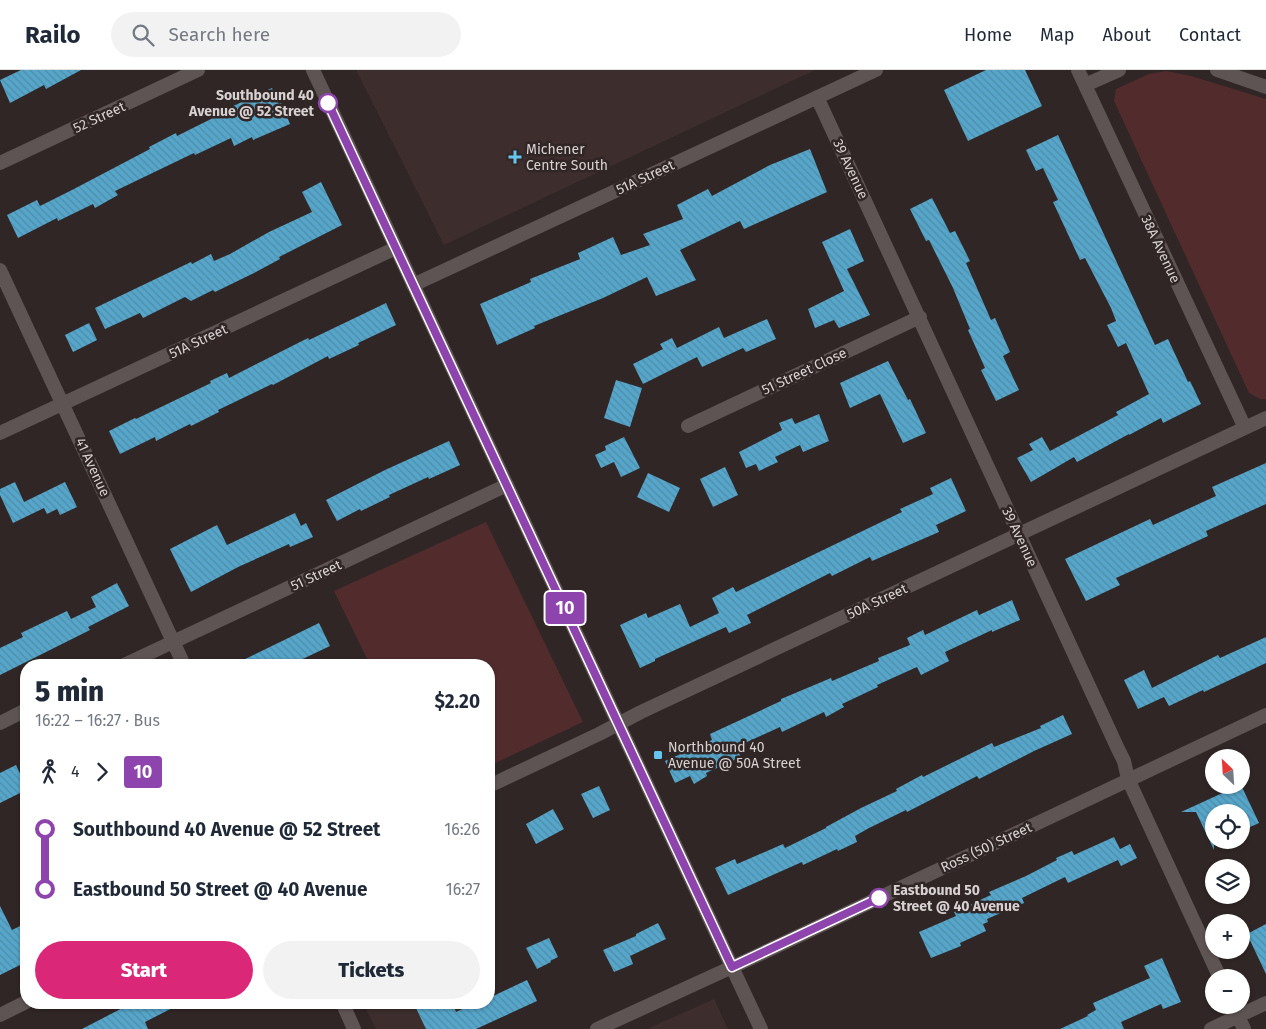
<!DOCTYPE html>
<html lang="en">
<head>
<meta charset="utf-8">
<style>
  :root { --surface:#fff; --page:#f2f2f3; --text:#1f2937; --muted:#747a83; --line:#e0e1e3; --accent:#db2777 }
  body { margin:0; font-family:"Fira Sans",sans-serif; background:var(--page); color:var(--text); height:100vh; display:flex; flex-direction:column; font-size:19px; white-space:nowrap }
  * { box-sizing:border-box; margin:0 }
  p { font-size:16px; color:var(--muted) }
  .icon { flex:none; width:28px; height:28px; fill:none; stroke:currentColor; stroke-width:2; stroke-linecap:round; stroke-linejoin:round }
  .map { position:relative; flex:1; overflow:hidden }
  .side { position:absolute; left:20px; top:589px; width:475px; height:350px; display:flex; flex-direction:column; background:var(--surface); border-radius:20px; box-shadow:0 1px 4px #0004 }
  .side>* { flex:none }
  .badge { padding:0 10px; border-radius:4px; font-size:18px; line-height:32px }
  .needle { width:32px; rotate:335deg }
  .fabs { position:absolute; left:1205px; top:679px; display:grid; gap:10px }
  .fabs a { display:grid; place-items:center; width:45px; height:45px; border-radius:50%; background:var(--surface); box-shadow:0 1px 4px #0004; font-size:25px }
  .map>.badge { position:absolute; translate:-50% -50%; box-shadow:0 0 0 2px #fff }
  .legs { display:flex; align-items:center; gap:8px; height:55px; padding:0 15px; font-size:16px }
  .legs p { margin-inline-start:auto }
  .headline { display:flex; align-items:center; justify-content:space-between; height:85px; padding:0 15px }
  h1 { font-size:28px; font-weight:800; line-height:38px }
  .primary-button { display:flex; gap:10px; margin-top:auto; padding:10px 15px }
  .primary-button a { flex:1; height:58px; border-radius:30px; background:var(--accent); color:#fff; font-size:20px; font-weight:800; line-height:58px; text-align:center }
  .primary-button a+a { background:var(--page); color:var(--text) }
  ul { padding:0 15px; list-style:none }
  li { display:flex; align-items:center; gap:18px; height:60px; font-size:19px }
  li i { display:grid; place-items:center; width:8px; height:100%; margin:0 6px; background:currentColor }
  li i::after { content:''; width:12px; height:12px; margin:-6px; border:4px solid; border-radius:50%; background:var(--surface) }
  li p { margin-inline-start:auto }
  li:first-child i { background:linear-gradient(#0000 50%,currentColor 0) }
  li:last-child i { background:linear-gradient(currentColor 50%,#0000 0) }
  header { display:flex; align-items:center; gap:30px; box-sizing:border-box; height:70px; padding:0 25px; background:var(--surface); border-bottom:1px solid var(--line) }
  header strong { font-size:24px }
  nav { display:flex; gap:28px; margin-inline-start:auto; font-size:18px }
  .search { width:350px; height:45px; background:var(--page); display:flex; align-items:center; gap:12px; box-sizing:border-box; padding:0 18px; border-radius:28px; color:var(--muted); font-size:19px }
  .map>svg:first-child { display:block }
</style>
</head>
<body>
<header>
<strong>Railo</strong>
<div class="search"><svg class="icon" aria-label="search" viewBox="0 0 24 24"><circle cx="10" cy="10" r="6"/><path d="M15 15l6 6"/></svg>Search here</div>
<nav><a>Home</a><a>Map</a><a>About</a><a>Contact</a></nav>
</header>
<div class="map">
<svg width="1266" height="959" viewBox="0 0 1266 959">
  <defs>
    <pattern id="building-back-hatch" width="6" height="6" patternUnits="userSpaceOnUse" patternTransform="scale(1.25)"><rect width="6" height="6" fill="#55a6ca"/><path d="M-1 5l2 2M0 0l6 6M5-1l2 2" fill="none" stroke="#508ca7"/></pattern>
  </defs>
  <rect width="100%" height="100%" fill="#302626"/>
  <path fill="#3e2d2d" d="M356 0H815L444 175Z
    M714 929 728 959H647Z
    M363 933H456L469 959H376Z"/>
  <path fill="#522b2d" d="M1166 1 1191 6 1266 29V329H1260L1249 323 1114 31 1116 19 1149 4Z
    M486 452 583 652 489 696V595H370L334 521Z"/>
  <path fill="url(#building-back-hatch)" d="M21 0H81L46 19 44 15 10 33 0 10Z
    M986 0H1025L1042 36 968 71 944 20Z
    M272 18 279 34 281 33 290 54 253 70 252 67 234 76 231 68 195 85 194 83 115 121 118 125 95 138 93 134 58 151 57 148 18 168 7 145 37 130 40 136 72 120 150 79 149 77 176 63 177 66 219 45 218 43Z
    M1058 65 1155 275 1168 269 1188 312 1190 311 1201 334 1163 353 1161 348 1129 365V364L1077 392 1074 387 1031 412 1017 388 1033 380 1029 374 1042 367 1050 381 1118 345 1116 342 1149 324 1126 273 1118 277 1107 255 1116 251 1111 238 1085 188 1080 190 1053 132 1058 130 1043 98 1036 101 1026 80Z
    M810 79 827 122 744 159 740 151 680 180 696 210 656 226 647 207 603 228 534 256 535 258 497 275 480 234 531 212 530 209 580 189 578 183 613 167 621 185 650 175 643 164 683 149 677 135 708 119 712 126 770 95Z
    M321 112 342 155 279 187 280 189 254 203 215 222 213 220 191 231 185 227 143 248 140 243 105 259 95 238 191 192 192 194 211 184 214 191 230 184 269 162 312 142 302 122Z
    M932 128 950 163 955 161 970 191 966 193 991 250 995 248 1010 282 1003 286 1019 320 996 331 981 300 985 298 968 260 970 259 953 218 929 170 926 171 910 139Z
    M850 159 864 191 847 199 870 245 839 258 834 250 815 258 808 239 844 221 822 172Z
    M386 233 396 255 358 273 359 275 329 289 328 286 273 315 272 314 218 340 219 342 191 356 190 354 156 371 155 367 120 384 109 361 135 348 136 349 211 313 210 311 227 303 229 308 308 268 309 270Z
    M767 249 776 269 746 282 743 278 702 297 697 287 643 314 633 294 663 279 660 274 672 268 677 278 719 257 724 268Z
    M89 253 97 270 73 282 65 265Z
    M888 291 908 330 910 329 926 363 903 373 880 324 850 338 840 313Z
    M616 310 642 318 630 357 604 348Z
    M819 344 829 371 803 382 800 375 775 387 778 392 759 401 756 394 746 398 739 382 782 360 779 353 792 348 795 354Z
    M624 367 640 398 621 407 614 392 601 398 595 385 606 380 605 376Z
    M449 371 460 395 429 409 428 407 389 425 390 427 361 441 360 439 337 451 326 430 385 400Z
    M1266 393V434L1206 461 1208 466 1116 508 1120 515 1086 531 1065 489 1150 449 1153 455 1216 426 1212 417Z
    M725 397 738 425 713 437 700 409Z
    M648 403 680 418 669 442 637 427Z
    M951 408 966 441 936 455 939 462 872 491 870 487 832 506 830 503 747 545 751 553 729 563 726 557 655 589V591L640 598 620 555 646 543 648 548 680 534 690 557 719 543 712 528 733 517 736 522 902 442 900 439 933 424 930 418Z
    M15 412 24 432 65 412 77 437 60 445 57 439 47 444 44 438 13 453 0 425V419Z
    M295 443 301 456 306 453 313 467 290 477 289 474 238 497 191 522 170 479 217 455 227 475Z
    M117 513 129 536 88 557 90 560 0 605V578L23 567 21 563 67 541 71 549 96 537 91 527Z
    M1012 530 1020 550 992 562V560L945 582 949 591 921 605 917 597 877 615 878 617 842 634 844 637 826 647 824 642 782 662 780 657 736 677 741 687 706 703 707 706 694 714 690 706 675 713 665 691 712 670 710 664 781 631V629L831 608 832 611 879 591 878 588 910 575 907 568 923 560 925 565 977 540 979 545Z
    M319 553 330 576 290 595H233Z
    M1266 567V593L1204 622 1203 620 1169 636 1164 627 1138 639 1124 610 1144 600 1152 618 1218 585 1220 588Z
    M1063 645 1072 664 1034 681 979 709 977 706 907 742 906 740 869 758 855 766 857 772 838 781 837 779 803 795 802 792 728 825 715 798 735 789 737 794 783 774 785 778 826 758V757L861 738 897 721 896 719 922 705 923 707 992 673 994 677 1041 658 1040 656Z
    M16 695 26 716V720L0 733V703Z
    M1240 715H1241L1259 753 1241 761V742H1214V780L1196 742H1181Z
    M599 716 610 740 593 748 581 724Z
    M553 739 564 759 536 774 526 754Z
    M1114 767 1120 779 1130 774 1137 788 1121 796 1118 790 1068 813 1065 807 1022 828 1024 833 987 849 988 852 983 854 986 861 960 873 961 876 931 888 919 862 956 846 954 842 991 825 989 822 1026 806 1057 790 1056 788 1072 781 1074 785Z
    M0 836 12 860 26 853V892L0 905Z
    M658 853 666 869 630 886 633 894 614 902 603 880 636 866V864Z
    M1266 854V904L1247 864Z
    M549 868 558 887 550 891 551 892 537 899 526 878Z
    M1162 888 1181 932 1163 939 1161 934 1121 952 1124 959H1060L1088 946 1087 945 1096 940 1093 933 1150 908 1144 896Z
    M527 910 537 931 476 959H426L413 932H452L456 942 477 932H489V928Z
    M134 932H184L145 952 148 959H82Z"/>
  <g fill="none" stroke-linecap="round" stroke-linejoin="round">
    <path stroke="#5f5454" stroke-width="14" d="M1078 0 1245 358
      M1217 0 1266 17
      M1085 15 1119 0
      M817 27 1118 679 1124 691 1128 709 1220 908
      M0 93 198 0
      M0 200 184 595
      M413 215 876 0
      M688 356 920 247
      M0 363 396 178
      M124 595 507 415
      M0 653 26 640
      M489 716 599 664 641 642 1266 348
      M342 932 354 959
      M1233 935 1244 959
      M0 945 26 932
      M1211 959 1266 933"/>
    <path stroke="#5f5454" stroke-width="14" d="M313 0 732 897"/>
    <path stroke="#5f5454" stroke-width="14" d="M732 897 761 959
      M597 959 754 887 1266 645"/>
  </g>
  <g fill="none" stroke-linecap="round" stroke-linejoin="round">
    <defs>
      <path id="line-1" d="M328 33 732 897 879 828"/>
    </defs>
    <use href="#line-1" stroke="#fff" stroke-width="11"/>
    <use href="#line-1" stroke="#8e44ad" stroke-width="8"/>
  </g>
  <g fill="#fff" stroke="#8e44ad" stroke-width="2.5">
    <circle cx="328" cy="33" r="9"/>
    <circle cx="879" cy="828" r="9"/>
  </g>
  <g fill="#65c5ee" stroke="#302626" stroke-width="2">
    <path d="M512.5 79.5h5v5h5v5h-5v5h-5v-5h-5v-5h5z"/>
    <rect x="653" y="680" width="10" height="10" rx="2.5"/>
  </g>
  <g text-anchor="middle" stroke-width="5" stroke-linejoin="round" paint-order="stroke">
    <g font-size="14" font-weight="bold" fill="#d8d1d1" stroke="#302626" text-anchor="end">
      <text x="314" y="30">Southbound 40<tspan x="314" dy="16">Avenue @ 52 Street</tspan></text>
      <text x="893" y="825" text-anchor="start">Eastbound 50<tspan x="893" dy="16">Street @ 40 Avenue</tspan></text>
    </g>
    <g font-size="14" fill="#d8d1d1" stroke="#302626">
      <text transform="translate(99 47) rotate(-25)" y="5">52 Street</text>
      <text transform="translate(851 99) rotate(65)" y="5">39 Avenue</text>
      <text transform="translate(645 107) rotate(-25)" y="5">51A Street</text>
      <text transform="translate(1161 179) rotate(65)" y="5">38A Avenue</text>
      <text transform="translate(198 271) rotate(-25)" y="5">51A Street</text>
      <text transform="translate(804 301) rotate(-25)" y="5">51 Street Close</text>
      <text transform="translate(93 397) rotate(65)" y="5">41 Avenue</text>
      <text transform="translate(1020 467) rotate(65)" y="5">39 Avenue</text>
      <text transform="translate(316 505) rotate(-25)" y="5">51 Street</text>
      <text transform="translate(877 531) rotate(-25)" y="5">50A Street</text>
      <text transform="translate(986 777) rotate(-25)" y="5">Ross (50) Street</text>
    </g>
    <g font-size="14" fill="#d8d1d1" stroke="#302626" text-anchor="start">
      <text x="526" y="84">Michener<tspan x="526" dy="16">Centre South</tspan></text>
      <text x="668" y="682">Northbound 40<tspan x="668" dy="16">Avenue @ 50A Street</tspan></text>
    </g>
  </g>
</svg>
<div class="fabs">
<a><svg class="needle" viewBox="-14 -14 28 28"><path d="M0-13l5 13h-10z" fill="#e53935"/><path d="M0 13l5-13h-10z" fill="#747a83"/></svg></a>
<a><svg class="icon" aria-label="locate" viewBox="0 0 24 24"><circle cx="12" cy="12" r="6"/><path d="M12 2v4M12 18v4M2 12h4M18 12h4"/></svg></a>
<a><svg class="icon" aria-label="layers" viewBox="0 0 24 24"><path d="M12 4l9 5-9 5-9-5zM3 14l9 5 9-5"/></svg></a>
<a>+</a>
<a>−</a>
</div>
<b class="badge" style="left:565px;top:538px;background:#8e44ad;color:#fff">10</b>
<section class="side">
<div class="headline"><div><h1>5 min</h1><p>16:22 – 16:27 · Bus</p></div><b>$2.20</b></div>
<div class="legs"><svg class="icon" aria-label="walk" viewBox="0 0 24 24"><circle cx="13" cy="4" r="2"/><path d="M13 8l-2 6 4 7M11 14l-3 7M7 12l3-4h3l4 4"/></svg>4<svg class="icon" aria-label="forward" viewBox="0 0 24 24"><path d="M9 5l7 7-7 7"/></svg><b class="badge" style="background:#8e44ad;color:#fff">10</b></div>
<ul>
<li><i style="color:#8e44ad"></i><b>Southbound 40 Avenue @ 52 Street</b><p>16:26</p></li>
<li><i style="color:#8e44ad"></i><b>Eastbound 50 Street @ 40 Avenue</b><p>16:27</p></li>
</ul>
<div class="primary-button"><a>Start</a><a>Tickets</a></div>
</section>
</div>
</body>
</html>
